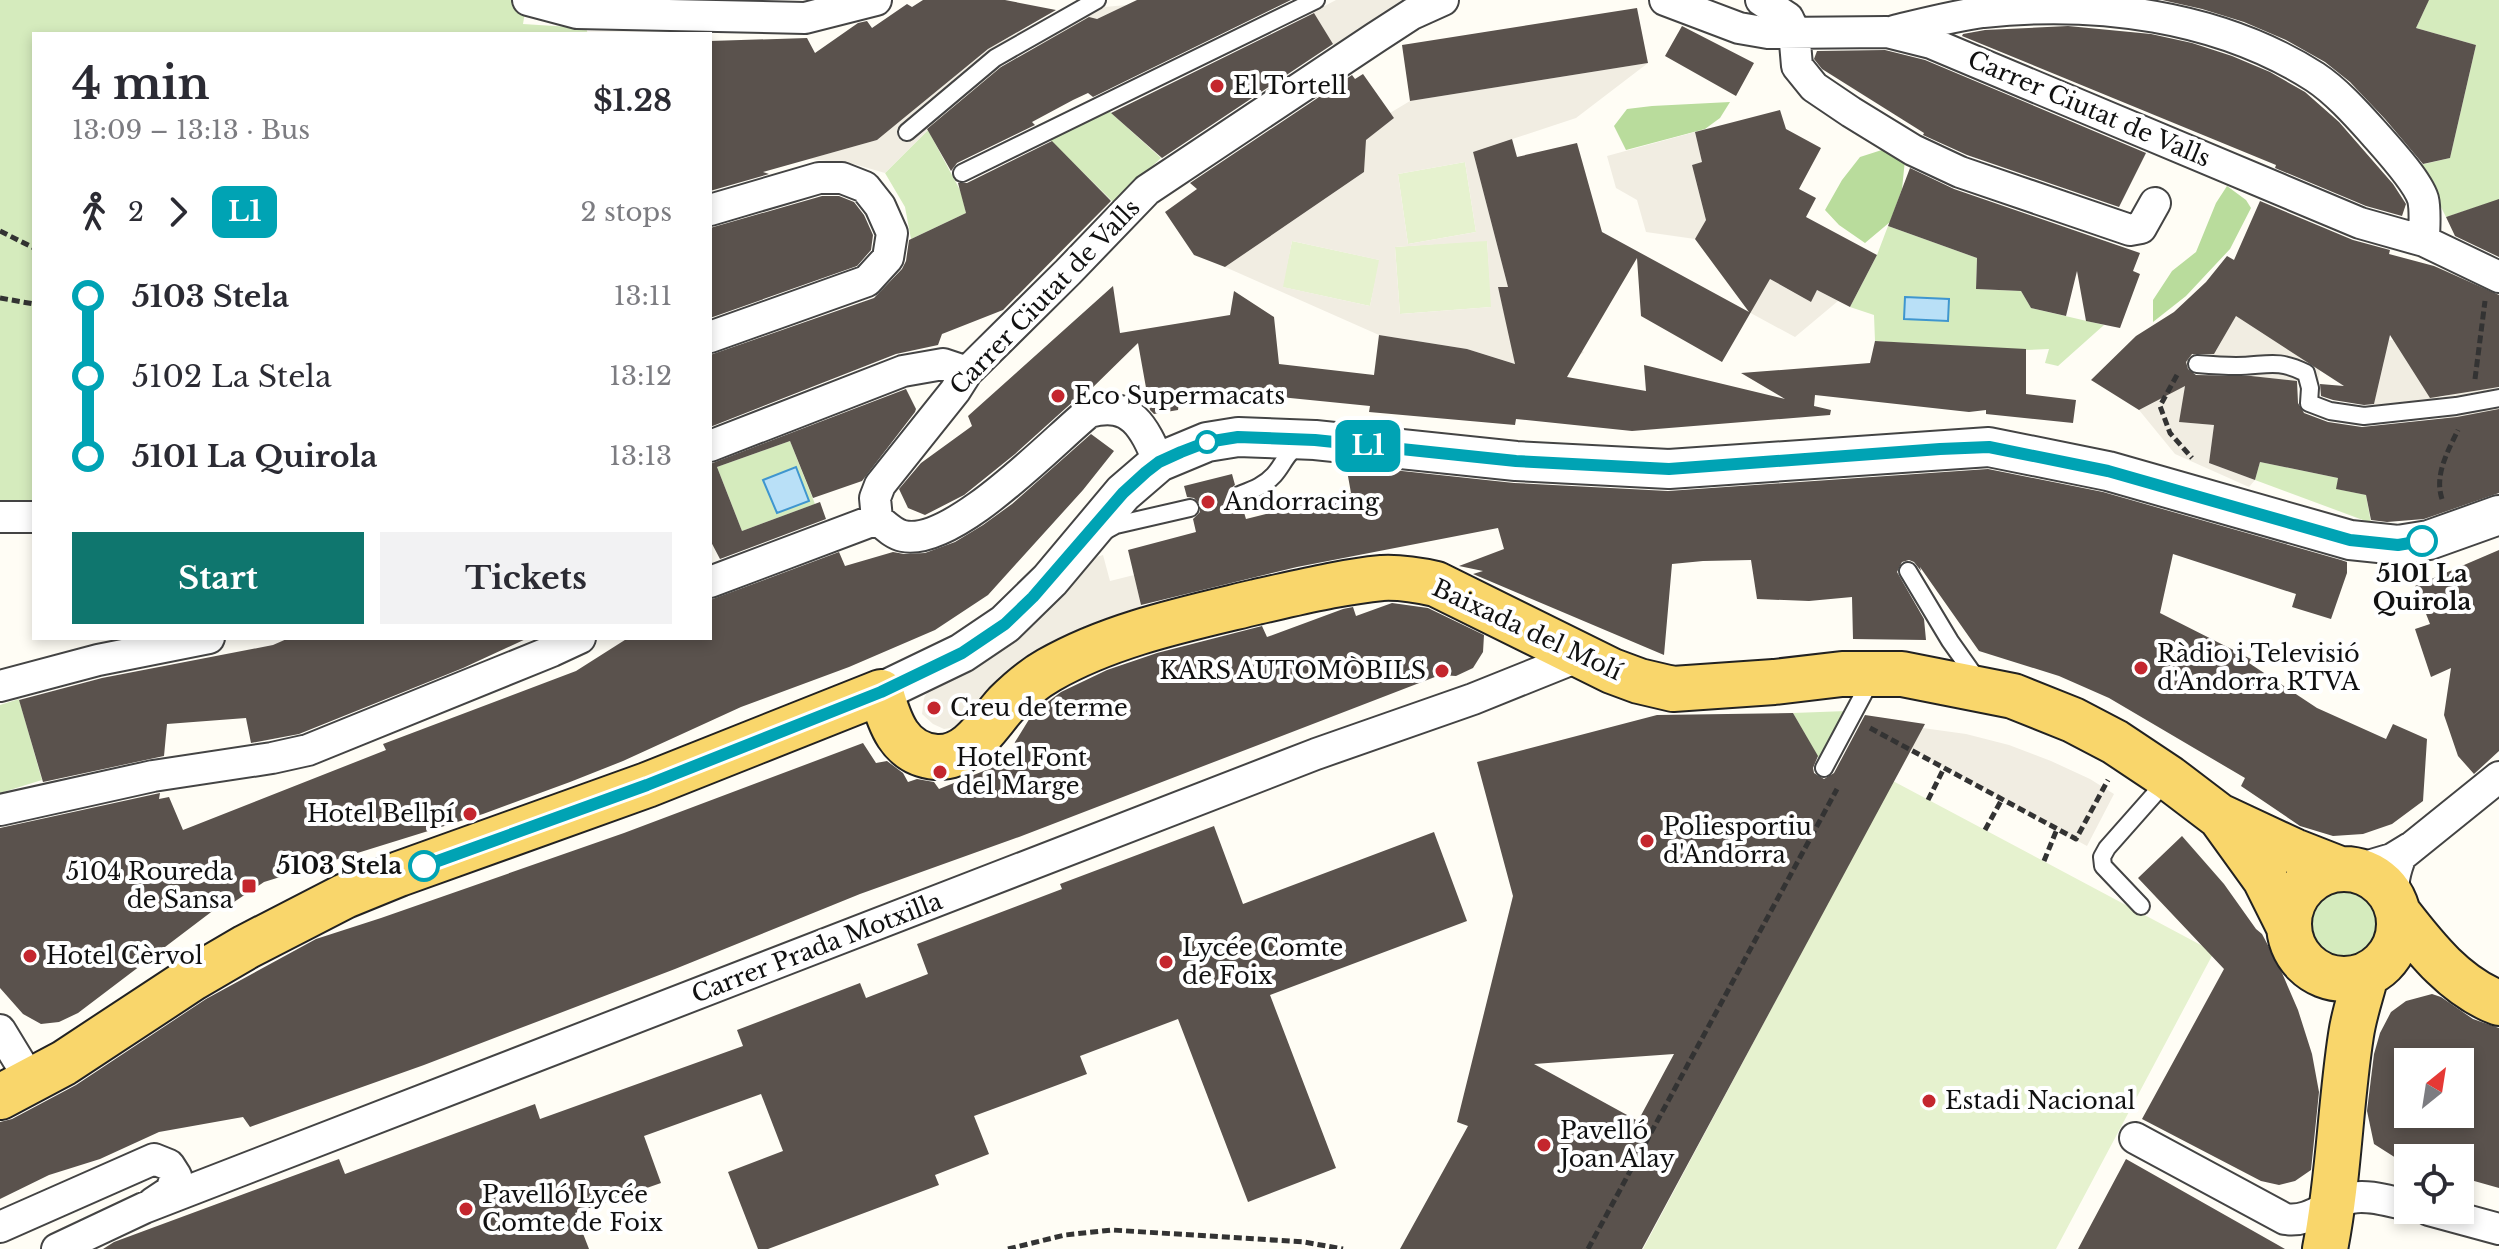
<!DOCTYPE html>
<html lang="en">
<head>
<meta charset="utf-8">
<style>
  :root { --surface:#fff; --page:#f2f2f3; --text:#2b2b33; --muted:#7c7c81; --accent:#0f766e }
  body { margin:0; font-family:"Libre Baskerville",serif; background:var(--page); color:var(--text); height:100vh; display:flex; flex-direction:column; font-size:30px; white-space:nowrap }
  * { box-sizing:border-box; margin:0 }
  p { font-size:26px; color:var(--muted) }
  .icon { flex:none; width:44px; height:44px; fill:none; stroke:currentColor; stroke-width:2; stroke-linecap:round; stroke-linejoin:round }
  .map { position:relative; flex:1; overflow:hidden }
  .sheet { position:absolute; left:32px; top:32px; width:680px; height:608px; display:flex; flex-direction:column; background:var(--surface); border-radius:0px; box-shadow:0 4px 12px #0003 }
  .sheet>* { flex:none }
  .badge { padding:0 16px; border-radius:12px; font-size:28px; line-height:52px }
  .needle { width:52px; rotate:30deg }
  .buttons { position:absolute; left:2394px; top:1048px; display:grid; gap:16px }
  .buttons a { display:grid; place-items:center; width:80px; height:80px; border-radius:0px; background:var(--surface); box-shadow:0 4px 12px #0003; font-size:40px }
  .map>.badge { position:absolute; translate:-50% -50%; box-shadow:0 0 0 4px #fff }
  .legs { display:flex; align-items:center; gap:12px; height:88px; padding:0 40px; font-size:26px }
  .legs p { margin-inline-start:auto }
  .overview { display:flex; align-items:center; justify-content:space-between; height:136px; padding:0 40px }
  h1 { font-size:44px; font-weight:700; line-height:60px }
  .primary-button { display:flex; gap:16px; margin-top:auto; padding:16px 40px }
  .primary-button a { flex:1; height:92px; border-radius:0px; background:var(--accent); color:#fff; font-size:32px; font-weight:700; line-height:92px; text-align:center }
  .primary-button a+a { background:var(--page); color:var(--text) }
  ul { padding:0 40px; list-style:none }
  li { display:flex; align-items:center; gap:28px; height:80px; font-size:30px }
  li i { display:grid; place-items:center; width:12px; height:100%; margin:0 10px; background:currentColor }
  li i::after { content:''; width:20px; height:20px; margin:-10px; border:6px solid; border-radius:50%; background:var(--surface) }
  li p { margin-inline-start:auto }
  li:first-child i { background:linear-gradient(#0000 50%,currentColor 0) }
  li:last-child i { background:linear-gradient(currentColor 50%,#0000 0) }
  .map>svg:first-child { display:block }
</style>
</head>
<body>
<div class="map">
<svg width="2499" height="1249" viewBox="0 0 2499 1249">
  <rect width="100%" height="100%" fill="#fffdf5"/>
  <path fill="#d5ebbd" d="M0 0H527L523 24 586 28 588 34H34V501H0Z
    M2416 0H2499V205L2489 203 2446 217 2420 165 2450 158 2476 45 2416 28 2427 4Z
    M1109 111 1161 158 1113 202 1050 140Z
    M928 130 961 192 966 213 911 239 905 207 885 173Z
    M1888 226 1977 258 1976 289 2021 291 2031 308 2104 325 2058 366 2045 363 2049 349 2026 350 1875 341 1874 315 1850 307 1877 255Z
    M790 441 815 504 742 531 717 467Z
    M2260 462 2338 478 2337 489 2366 495 2371 523 2255 480Z
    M19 699 42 780 0 793V705Z
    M1847 711 1819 759 1793 713Z
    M2311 924a34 34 0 1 1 68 0a34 34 0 1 1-68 0Z"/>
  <path fill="#b9dc9c" d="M1730 102 1720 118 1705 129 1626 150 1614 126 1627 109 1652 106Z
    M1888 148 1905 160 1902 189 1890 222 1865 243 1839 225 1825 210 1842 180 1860 157Z
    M2227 186 2246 200 2251 208 2230 249 2186 296 2153 322V300L2172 271 2196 252 2216 203Z"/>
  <path fill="#e6f2cf" d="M1465 162 1476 232 1408 244 1398 174Z
    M1487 240 1492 307 1400 314 1395 247Z
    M1292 241 1380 260 1370 306 1282 287Z
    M1893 781 2214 952 2056 1249H1643Z"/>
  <path fill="#f1ede2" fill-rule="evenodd" d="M1336 0H1405L1335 48 1313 12Z
    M1127 5 997 64 1003 75 928 130 885 173 854 164 809 159 877 140 992 46 1059 11Z
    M1648 63 1576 118 1473 152 1508 287H1498L1509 334 1541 328 1584 352 1576 358 1516 364 1467 349 1379 335 1225 267 1364 172 1366 140 1394 118 1390 113 1410 101ZM1465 162 1476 232 1408 244 1398 174ZM1292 241 1379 260 1370 306 1283 287ZM1487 241 1491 307 1400 314 1395 247Z
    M1695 132 1702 162 1692 165 1706 220 1695 239 1646 232 1637 200 1616 188 1607 156Z
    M2437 267 2499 292V302L2485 360 2495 390H2499V410L2446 486 2455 511 2426 518 2418 482 2447 431 2443 416 2356 423 2301 412 2304 382 2188 370 2179 422 2214 425 2209 463 2255 480 2249 487 2175 454 2139 410 2155 402 2177 363 2199 343 2216 351 2231 324 2200 288 2322 358 2316 399 2372 411 2384 362 2379 351 2382 339 2419 343 2439 398 2469 388 2438 285Z
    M1766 277 1811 302 1817 290 1838 301 1795 337 1747 311Z
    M1103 555 1110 581 1134 575 1142 610 957 727 944 729 933 724 922 714 924 698 929 689 1093 558Z
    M1901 725 1966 734 2009 745 2051 761 2090 779 2114 794 2087 846 1911 750Z"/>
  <path fill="#b9e0f7" stroke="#3f96cf" stroke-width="2" d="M1905 297 1949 299 1948 321 1904 319Z
    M796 467 809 501 777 513 763 480Z"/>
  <path fill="#5a524d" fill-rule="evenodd" d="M923 0H1005L1056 10 988 49 877 140 763 172 769 174 710 191V41L807 38 815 53 858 23 867 21 872 28 907 4 912 7Z
    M1137 0H1291L1093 97 1088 93 1073 100 1032 122 1035 125 957 163 951 171 927 129 1001 67 1089 17 1097 19Z
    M2162 0H2429L2416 28 2476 45 2450 158 2423 164 2385 119 2350 82 2325 62 2286 40 2244 22 2202 9Z
    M1637 8 1648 63 1410 101 1402 45Z
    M1314 13 1333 44 1162 158 1111 113Z
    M1682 26 1754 63 1736 96 1665 56Z
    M2068 26 2151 34 2192 43 2232 56 2270 72 2305 92 2339 122 2393 184 2406 204 2402 216 2366 206 2275 168 2276 165 1962 36 1963 34 1985 30Z
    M1885 50 1925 60 2146 153 2119 207 1967 155 1923 135 1924 133 1822 69 1814 59 1817 51Z
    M1363 74 1394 118 1366 140 1364 172 1225 267 1194 255 1165 212 1197 189 1190 183 1352 75 1355 79Z
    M1780 110 1786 129 1821 148 1799 189 1816 198 1806 217 1877 255 1850 307 1817 290 1811 302 1770 279 1722 362 1641 316 1637 258 1567 377 1646 391 1644 365 1785 399 1741 373 1870 363 1875 341 2026 349V394L2076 400 2073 423 1986 414V410L1969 412 1815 395 1814 406 1831 410 1830 415 1632 431 1516 419 1515 425 1369 412 1370 406 1259 395 1233 400 1180 396 1178 410 1154 414 1150 410 1138 343 1086 394 1077 398 1015 454 964 495 925 515 908 508 899 489 921 463 972 426 968 416 1113 286 1120 333 1230 315 1234 291 1274 317 1279 364 1374 375 1379 335 1467 349 1515 364 1498 287H1508L1473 152 1512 139 1517 157 1577 143 1602 232 1749 312 1695 239 1706 220 1692 165 1702 162 1695 132Z
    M1052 141 1111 201 1003 310 942 334 938 345 896 354 710 427V355L874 298 902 269 906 261 909 240 966 213 958 183H967Z
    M1910 168 1954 189 2140 253 2133 271 2140 274 2120 328 2086 321 2077 271 2066 316 2031 308 2021 291 1976 289 1977 258 1888 226Z
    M822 196H839L854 202 864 215 873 235 871 250 857 266 710 318V228Z
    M2499 199V257L2455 236 2446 217Z
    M2260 201 2353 240 2390 250 2389 254 2434 266 2499 295V387L2430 398 2390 335 2374 404 2364 405 2333 400 2321 396 2320 384 2344 386 2236 316 2214 354H2192L2186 362 2188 369 2196 375 2251 376 2297 381 2298 403 2304 413 2328 422 2362 427 2457 417 2499 409V493L2424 519 2387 522 2371 520 2366 495 2336 489 2338 478 2260 462 2255 480 2209 463 2214 425 2179 422 2185 386 2139 410 2091 380 2136 336 2174 312 2206 282 2227 256 2234 260Z
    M906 389 916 409 915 412 862 481 813 498 790 441 717 467 742 531 820 502 826 519 720 559 710 540V464Z
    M1091 434 1114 451 1083 490 988 595 935 630 849 667 741 707 623 761 570 782 483 814 264 882 231 904 227 900 78 1013 59 1022 41 1024 23 1014 0 988V828L160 793 159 799 169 797 183 830 386 750 383 744 576 671 628 638H710V600L839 552 845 566 893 552 904 554 925 553 955 542 983 525 1012 504Z
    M1346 465 1514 483 1668 491 1988 469 2103 492 2341 560 2347 562V573L2331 619 2292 607 2296 594 2173 554 2160 613 2251 659 2249 663 2317 708 2386 739 2393 724 2427 739 2423 801 2392 824 2363 834 2333 836 2300 826 2241 786 2245 778 2109 698 2059 676 1979 651 1920 567 1921 571 1914 562 1909 560 1902 562 1897 572 1924 619 1926 640 1853 639 1852 597 1809 601 1757 599 1751 560 1703 561 1672 564 1664 655 1473 574 1483 571 1459 566 1504 549 1498 528 1297 567 1141 605 1128 550 1196 532 1193 519 1200 512V505L1194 498 1187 497 1184 486 1232 474 1235 485 1230 489 1229 498 1233 504 1242 506 1246 519 1351 493Z
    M2499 550V751L2474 774 2458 756 2444 715 2451 668 2431 677 2415 629 2430 624 2415 586Z
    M1392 603 1428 608 1484 635 1483 652 1473 668 1456 676 1440 675 1019 837 860 894 675 969 424 1065 250 1127 243 1117 159 1132 100 1159 49 1175 0 1199V1122L12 1119 76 1085 206 999 316 939 381 918 624 833 863 743 876 763 887 761 903 773 908 782 917 779 934 782 939 789 1011 760 1015 742 1033 713 1061 692 1107 670 1157 653 1262 626 1267 637 1343 609 1353 607 1356 616Z
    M289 638H528L463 668 299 734 251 743 246 718 167 724 164 756 43 782 19 700 102 678 273 645Z
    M1793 713 1818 756 1813 768 1814 773 1824 779 1834 773 1865 715 1925 724 1642 1249H1400L1468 1126 1457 1122 1513 896 1477 762 1657 715ZM1674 1054 1638 1121 1534 1064Z
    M1214 826 1243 904 1434 832 1467 921 1270 995 1336 1168 1248 1202 1178 1019 1080 1056 1087 1074 974 1116 989 1154 935 1175 939 1185 768 1249H758L728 1172 783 1151 761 1094 644 1136 661 1183 575 1213 589 1249H103L114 1242 339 1159 345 1174 535 1104 540 1119 743 1046 737 1030 860 983 866 998 928 974 917 944 1062 889 1060 884Z
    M2182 836 2224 884 2256 929 2262 934 2279 966 2298 1010 2312 1054 2319 1092 2311 1170 2295 1181 2279 1185 2261 1181 2142 1119 2224 969 2138 878Z
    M2432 994 2441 997 2473 1019 2499 1028V1188L2460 1177V1158H2396L2374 1144 2367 1111 2374 1054 2380 1033 2391 1012 2406 1001ZM2408 1062H2460V1114H2408Z
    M2126 1159 2285 1249H2078Z"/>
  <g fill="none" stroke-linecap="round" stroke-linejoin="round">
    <defs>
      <path id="service" d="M907 132 995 58 1097 0
        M962 173 1316 0
        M2197 364C2210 365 2223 366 2236 366 2266 366 2276 358 2306 373L2310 388 2309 403 2330 411 2364 416 2456 406 2499 398
        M1239 495C1252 490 1264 486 1274 475 1284 464 1286 452 1301 445
        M1103 532 1116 525 1190 508
        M1908 571 1950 641 1979 682
        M1824 768 1872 678
        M2141 906 2103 866 2102 857 2107 848 2168 779"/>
      <path id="minor" d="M528 0 577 13 805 18 876 0
        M1665 0 1739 28 1768 33 1887 32 1931 43 2360 223 2424 241 2499 277
        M1761 0 1788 18 1794 31 1797 66 1814 87 1851 112 1913 150 1960 172 2130 230 2141 228 2155 203
        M1894 31C1923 24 1953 16 1983 12 2095 0 2218 15 2315 77 2336 91 2355 112 2372 131 2386 147 2417 180 2423 199 2426 211 2424 229 2424 241
        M710 210 819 178H842L865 187 880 206 892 233 888 258 867 281 710 337
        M710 446 903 371 943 364 967 372
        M1159 462C1144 428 1132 400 1089 412 1051 443 953 547 903 536 893 534 885 525 877 519L875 498 880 485 955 391 967 372 1068 272 1147 190 1375 38 1412 14 1443 0
        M0 517H34
        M710 582 877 519
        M0 686 98 660 209 638
        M0 810 153 776 272 758 308 750 552 651 580 638
        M2355 870 2392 859 2410 848
        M2394 899C2392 883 2395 871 2401 856L2499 777
        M0 1030 31 1081
        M2135 1138 2285 1219C2311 1223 2327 1203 2351 1198 2369 1194 2391 1202 2408 1205
        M2429 1210 2499 1229
        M0 1227 154 1159 169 1165 176 1176 171 1191 153 1203
        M57 1249 144 1208 1316 754 1473 699 1580 656"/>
      <path id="tertiary" d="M881 692 962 653 1005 624 1050 580 1123 493 1159 462 1207 442 1238 437 1315 440 1516 461 1669 469 1989 447 2108 471 2350 540 2398 545 2429 540 2499 515"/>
      <path id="primary" d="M2221 818 2265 879 2288 925
        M2289 924a55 55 0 1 1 110 0a55 55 0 1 1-110 0Z
        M2399 914C2426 949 2456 987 2499 1003
        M0 1097 64 1063 193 978 246 947 345 896 399 874 647 785 881 692C889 721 899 754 936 757 969 759 987 725 1006 704 1019 691 1033 679 1049 670 1112 634 1186 619 1256 602 1297 593 1340 582 1382 578 1401 577 1418 580 1436 584L1612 671 1639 681 1673 689 1774 682 1842 674H1902L2013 696 2073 720 2115 742 2169 778 2219 816 2294 851 2340 869
        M2325 1249C2339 1178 2340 1106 2351 1035 2354 1014 2361 995 2366 975"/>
    </defs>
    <use href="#service" stroke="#444" stroke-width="20"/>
    <use href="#minor" stroke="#444" stroke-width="34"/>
    <use href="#tertiary" stroke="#444" stroke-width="42"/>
    <use href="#primary" stroke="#222" stroke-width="48"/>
    <path stroke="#333" stroke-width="5" stroke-dasharray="8 4" stroke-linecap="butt" d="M0 231 34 248
      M0 298 34 304
      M2177 375 2160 406 2170 433 2192 458
      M2475 379 2485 301
      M2442 499C2434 475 2448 451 2458 430
      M1870 728 2076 839 2108 780
      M1928 800 1944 768
      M1985 830 2002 799
      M2044 861 2057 829
      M1008 1249 1065 1235 1112 1230 1304 1242 1343 1249
      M1588 1249 1837 789"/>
    <use href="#service" stroke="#fff" stroke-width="16"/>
    <use href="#minor" stroke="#fff" stroke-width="30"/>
    <use href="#tertiary" stroke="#fff" stroke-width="38"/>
    <use href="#primary" stroke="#f9d66b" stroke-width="44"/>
  </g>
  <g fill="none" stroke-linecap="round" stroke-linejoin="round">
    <defs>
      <path id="line-1" d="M424 866 647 785 881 692 962 653 1005 624 1033 597 1123 493 1146 472 1159 462 1181 452 1207 442 1238 437 1315 440 1516 461 1669 469 1940 449 1989 447 2108 471 2350 540 2398 545 2422 541"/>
    </defs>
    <use href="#line-1" stroke="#fff" stroke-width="18"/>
    <use href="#line-1" stroke="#00a3b4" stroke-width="12"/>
  </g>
  <g fill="#c4262e" stroke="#fff" stroke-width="3">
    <circle cx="1217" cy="86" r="8"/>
    <circle cx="1058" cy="396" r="8"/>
    <circle cx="1208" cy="502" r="8"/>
    <circle cx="2141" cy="668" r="8"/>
    <circle cx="1442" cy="671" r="8"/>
    <circle cx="934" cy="708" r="8"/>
    <circle cx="940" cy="772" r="8"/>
    <circle cx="470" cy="814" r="8"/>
    <circle cx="1647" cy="841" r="8"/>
    <rect x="241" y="878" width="16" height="16" rx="4"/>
    <circle cx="30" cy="956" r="8"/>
    <circle cx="1166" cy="962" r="8"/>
    <circle cx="1929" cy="1101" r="8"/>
    <circle cx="1544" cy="1145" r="8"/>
    <circle cx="466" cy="1209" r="8"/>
  </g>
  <g fill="#fff" stroke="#00a3b4" stroke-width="4">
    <circle cx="1207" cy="442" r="10"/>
    <circle cx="2422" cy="541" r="14"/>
    <circle cx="424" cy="866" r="14"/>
  </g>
  <g text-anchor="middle" stroke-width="8" stroke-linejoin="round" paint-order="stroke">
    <g font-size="24" fill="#111" stroke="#fff" text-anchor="start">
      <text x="1233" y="94">El Tortell</text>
      <text x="1074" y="404">Eco Supermacats</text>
      <text x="1224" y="510">Andorracing</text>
      <text x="2157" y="662">Ràdio i Televisió<tspan x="2157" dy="28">d'Andorra RTVA</tspan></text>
      <text x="1426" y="679" text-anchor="end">KARS AUTOMÒBILS</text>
      <text x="950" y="716">Creu de terme</text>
      <text x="956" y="766">Hotel Font<tspan x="956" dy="28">del Marge</tspan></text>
      <text x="454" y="822" text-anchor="end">Hotel Bellpí</text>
      <text x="1663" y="835">Poliesportiu<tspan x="1663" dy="28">d'Andorra</tspan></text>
      <text x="233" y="880" text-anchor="end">5104 Roureda<tspan x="233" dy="28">de Sansa</tspan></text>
      <text x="1182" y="956">Lycée Comte<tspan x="1182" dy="28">de Foix</tspan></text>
      <text x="46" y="964">Hotel Cèrvol</text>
      <text x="1945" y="1109">Estadi Nacional</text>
      <text x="1560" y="1139">Pavelló<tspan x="1560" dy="28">Joan Alay</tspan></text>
      <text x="482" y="1203">Pavelló Lycée<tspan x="482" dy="28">Comte de Foix</tspan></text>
    </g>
    <g font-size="24" fill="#111" stroke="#fff">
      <text transform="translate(2089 109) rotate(23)" y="8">Carrer Ciutat de Valls</text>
      <text transform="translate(1045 297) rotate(-46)" y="8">Carrer Ciutat de Valls</text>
      <text transform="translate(1527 630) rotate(25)" y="8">Baixada del Molí</text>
      <text transform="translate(817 948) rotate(-21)" y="8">Carrer Prada Motxilla</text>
    </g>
    <g font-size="24" font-weight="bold" fill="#111" stroke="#fff">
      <text x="2422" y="582">5101 La<tspan x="2422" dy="28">Quirola</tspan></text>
      <text x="402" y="874" text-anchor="end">5103 Stela</text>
    </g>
  </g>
</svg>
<div class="buttons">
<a><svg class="needle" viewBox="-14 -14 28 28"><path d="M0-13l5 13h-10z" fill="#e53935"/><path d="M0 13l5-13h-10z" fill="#7c7c81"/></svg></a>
<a><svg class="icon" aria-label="locate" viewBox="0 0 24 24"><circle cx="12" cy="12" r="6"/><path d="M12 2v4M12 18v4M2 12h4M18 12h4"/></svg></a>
</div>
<b class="badge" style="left:1368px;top:446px;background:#00a3b4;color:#fff">L1</b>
<section class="sheet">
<div class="overview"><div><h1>4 min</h1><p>13:09 – 13:13 · Bus</p></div><b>$1.28</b></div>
<div class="legs"><svg class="icon" aria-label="walk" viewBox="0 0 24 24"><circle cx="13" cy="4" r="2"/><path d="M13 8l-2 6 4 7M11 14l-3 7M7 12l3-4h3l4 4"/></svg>2<svg class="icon" aria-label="forward" viewBox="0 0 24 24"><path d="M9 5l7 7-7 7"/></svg><b class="badge" style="background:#00a3b4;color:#fff">L1</b><p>2 stops</p></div>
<ul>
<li><i style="color:#00a3b4"></i><b>5103 Stela</b><p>13:11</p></li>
<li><i style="color:#00a3b4"></i><span>5102 La Stela</span><p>13:12</p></li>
<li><i style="color:#00a3b4"></i><b>5101 La Quirola</b><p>13:13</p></li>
</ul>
<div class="primary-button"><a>Start</a><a>Tickets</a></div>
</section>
</div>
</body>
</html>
